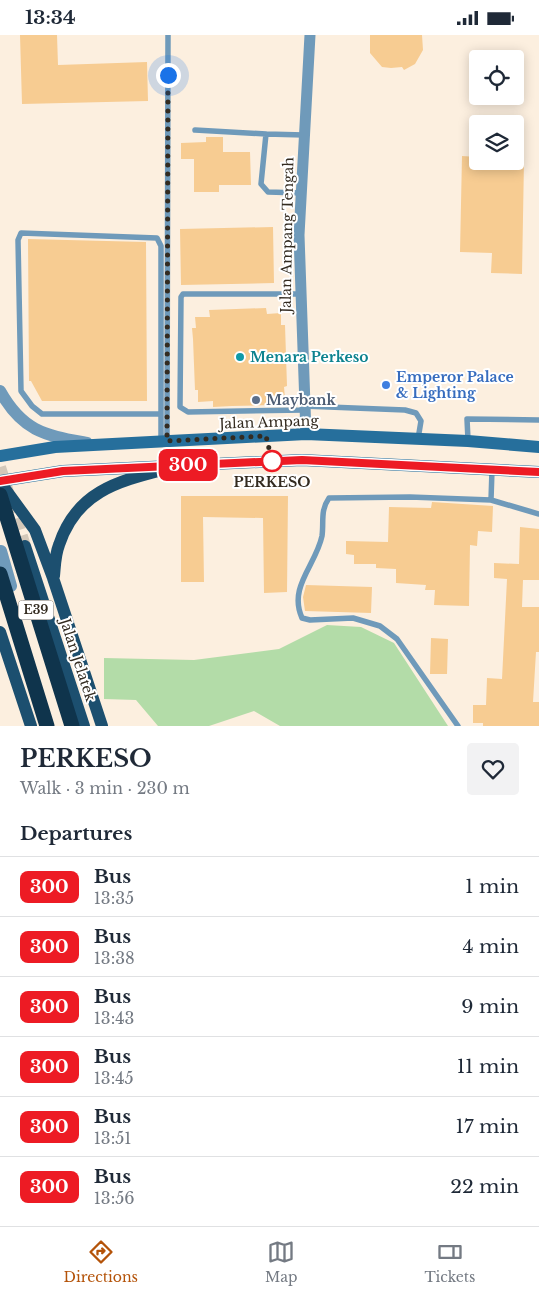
<!DOCTYPE html>
<html lang="en">
<head>
<meta charset="utf-8">
<style>
  :root { --surface:#fff; --page:#f2f2f3; --text:#1f2937; --muted:#747a83; --line:#e0e1e3; --accent:#b45309 }
  body { margin:0; font-family:"Libre Baskerville",serif; background:var(--page); color:var(--text); height:100vh; display:flex; flex-direction:column; font-size:19px; white-space:nowrap }
  * { box-sizing:border-box; margin:0 }
  p { font-size:16px; color:var(--muted) }
  .icon { flex:none; width:28px; height:28px; fill:none; stroke:currentColor; stroke-width:2; stroke-linecap:round; stroke-linejoin:round }
  .map { position:relative; height:691px; overflow:hidden }
  .panel { display:flex; flex-direction:column; background:var(--surface); flex:1 }
  .panel>* { flex:none }
  .badge { padding:0 10px; border-radius:8px; font-size:18px; line-height:32px }
  .controls { position:absolute; left:469px; top:15px; display:grid; gap:10px }
  .controls a { display:grid; place-items:center; width:55px; height:55px; border-radius:5px; background:var(--surface); box-shadow:0 2px 12px #0003; font-size:25px }
  .you { position:absolute; width:25px; height:25px; margin:-12px; border:4px solid #fff; border-radius:50%; background:#1a73e8; box-shadow:0 0 0 8px #1a73e833 }
  .map>.badge { position:absolute; translate:-50% -50%; box-shadow:0 0 0 2px #fff }
  h2 { padding:0 20px; font-size:19px; line-height:45px }
  .round { display:grid; place-items:center; flex:none; width:52px; height:52px; border-radius:5px; background:var(--page) }
  .overview { display:flex; align-items:center; justify-content:space-between; height:85px; padding:0 20px }
  h1 { font-size:24px; font-weight:700; line-height:38px }
  ul { padding:0; list-style:none }
  li { display:flex; align-items:center; gap:15px; height:60px; padding:0 20px; border-top:1px solid var(--line) }
  li div { flex:1 }
  li b { display:block; font-size:19px }
  li em { font-style:normal }
  li .badge { min-width:55px; font-weight:700; text-align:center }
  .status { display:flex; justify-content:space-between; align-items:center; height:35px; padding:0 25px; background:var(--surface); direction:ltr }
  .status svg { height:14px; fill:currentColor }
  .tab-bar { display:flex; justify-content:space-around; align-items:center; height:70px; border-top:1px solid var(--line); background:var(--surface); font-size:14px; color:var(--muted) }
  .tab-bar a { display:grid; justify-items:center; gap:2px }
  .tab-bar .on { color:var(--accent) }
  .map>svg:first-child { display:block }
</style>
</head>
<body>
<div class="status"><b>13:34</b><svg viewBox="0 0 49 12"><path d="M0 12V9h3v3zM5 12V6h3v6zM10 12V3h3v9zM15 12V0h3v12zM26 1h20v11H26zM47 4h2v5h-2z"/></svg></div>
<div class="map">
<svg width="539" height="691" viewBox="0 0 539 691">
  <rect width="100%" height="100%" fill="#fcefdf"/>
  <path fill="#b3dca8" d="M327 590 361 592 394 608 448 691H280L254 676 209 691H158L136 665 104 664V623L194 625 279 614Z"/>
  <path fill="#f7cc92" d="M20 0H57L58 30 147 27 148 66 22 69Z
    M370 0H422L423 15 415 29 404 35 402 32 391 33 382 32 370 18Z
    M206 102H223V117H250L251 150H219V157H194V124H181V108L206 107Z
    M462 121 478 122V126H524L522 239 491 238 492 218 460 217Z
    M273 192 274 248 181 250 180 194Z
    M28 204 146 207 147 366H42L31 346H29Z
    M266 273 267 279 281 278V290H285L287 351 284 352 285 363 270 364 271 370 232 371 213 372V366L198 367V355H195L193 304 192 293H196L195 282H210L209 275Z
    M181 461H288L287 557 264 558 263 483 203 482 204 547H181Z
    M432 467 493 471 492 497 478 496 477 511 470 510 469 571 434 570 435 555H425L426 550 396 548V534L376 533V529H354V520L346 519V506L388 507 389 472 431 473Z
    M520 492 539 494V545H523L522 572H539V617H536L533 667H539V691H483V688H473V670H486L487 643 502 644 507 544 494 543V528L519 529Z
    M306 550 372 552 371 578 305 576 303 562Z
    M431 603 448 604 447 639H430Z"/>
  <g fill="none" stroke-linecap="round" stroke-linejoin="round">
    <path stroke="#d4c8b9" stroke-width="12" stroke-dasharray="12 6" stroke-linecap="butt" d="M0 432 25 511"/>
    <path stroke="#6f9aba" stroke-width="5.5" d="M195 95 266 99
      M301 158 268 157 261 149 266 99 304 100
      M301 259H183L181 262 180 372 188 377 304 375
      M303 371 405 375 416 378 421 386 418 404
      M159 379H42L32 371 21 356 18 205 21 198 157 203 161 211V406
      M167 405 168 0
      M468 405 467 384 539 385
      M491 465 492 435
      M458 691 397 604 380 591 353 583 310 585 302 583C288 552 316 530 322 501 324 487 320 476 329 463L410 462 491 465 539 479"/>
    <path stroke="#6f9aba" stroke-width="11" d="M306 399 299 200 310 0"/>
    <path stroke="#6f9aba" stroke-width="12" d="M0 356C23 397 45 400 87 408
      M1 516 11 551"/>
    <path stroke="#266f9c" stroke-width="12" d="M0 421 55 412 306 399 468 406 539 412
      M0 446 63 436 302 425 539 437"/>
    <path stroke="#1c4f6f" stroke-width="12" d="M0 447 35 495 53 543 102 691
      M25 511 84 691
      M54 541C55 531 55 520 59 510 78 452 125 445 177 431
      M0 597 31 691"/>
    <path stroke="#0f344c" stroke-width="15" d="M0 539 47 691"/>
    <path stroke="#0f344c" stroke-width="15" d="M0 460 72 691"/>
  </g>
  <g fill="none" stroke-linecap="round" stroke-linejoin="round">
    <defs>
      <path id="line" d="M0 446 63 436 302 425 539 437"/>
    </defs>
    <use href="#line" stroke="#fff" stroke-width="11"/>
    <use href="#line" stroke="#ed1b24" stroke-width="8"/>
    <path stroke="#332b20" stroke-width="5" stroke-dasharray="0 9" d="M168 40 167 406 266 401 272 426"/>
  </g>
  <circle fill="#0f9aa8" stroke="#fff" stroke-width="2" cx="240" cy="322" r="5"/>
  <circle fill="#3f7fe0" stroke="#fff" stroke-width="2" cx="386" cy="350" r="5"/>
  <circle fill="#5c6f8a" stroke="#fff" stroke-width="2" cx="256" cy="365" r="5"/>
  <circle fill="#fff" stroke="#ed1b24" stroke-width="2.5" cx="272" cy="426" r="10"/>
  <g text-anchor="middle" stroke-width="4" stroke-linejoin="round" paint-order="stroke">
    <rect fill="#fff" stroke="#706b63" stroke-width="1" x="18.5" y="565.5" width="35" height="19" rx="4"/>
    <g font-size="12" font-weight="bold" fill="#332b20">
      <text x="36" y="579">E39</text>
    </g>
    <g font-size="14" fill="#332b20" stroke="#fff">
      <text transform="translate(287 200) rotate(-89)" y="5">Jalan Ampang Tengah</text>
      <text transform="translate(269 387) rotate(-2)" y="5">Jalan Ampang</text>
      <text transform="translate(78 625) rotate(72)" y="5">Jalan Jelatek</text>
    </g>
    <g font-size="14" font-weight="bold" fill="#0d838f" stroke="#fff" text-anchor="start">
      <text x="250" y="327">Menara Perkeso</text>
    </g>
    <g font-size="14" font-weight="bold" fill="#366cbe" stroke="#fff" text-anchor="start">
      <text x="396" y="347">Emperor Palace<tspan x="396" dy="16">&amp; Lighting</tspan></text>
    </g>
    <g font-size="14" font-weight="bold" fill="#4e5e75" stroke="#fff" text-anchor="start">
      <text x="266" y="370">Maybank</text>
    </g>
    <g font-size="14" font-weight="bold" fill="#332b20" stroke="#fff">
      <text x="272" y="452">PERKESO</text>
    </g>
  </g>
</svg>
<div class="controls">
<a><svg class="icon" aria-label="locate" viewBox="0 0 24 24"><circle cx="12" cy="12" r="6"/><path d="M12 2v4M12 18v4M2 12h4M18 12h4"/></svg></a>
<a><svg class="icon" aria-label="layers" viewBox="0 0 24 24"><path d="M12 4l9 5-9 5-9-5zM3 14l9 5 9-5"/></svg></a>
</div>
<div class="you" style="left:168px;top:40px"></div>
<b class="badge" style="left:188px;top:430px;background:#ed1b24;color:#fff">300</b>
</div>
<section class="panel">
<div class="overview"><div><h1>PERKESO</h1><p>Walk · 3 min · 230 m</p></div><a class="round"><svg class="icon" aria-label="heart" viewBox="0 0 24 24"><path d="M12 20l-8-8c-3-5 5-10 8-4 3-6 11-1 8 4z"/></svg></a></div>
<h2>Departures</h2>
<ul>
<li><span class="badge" style="background:#ed1b24;color:#fff">300</span><div><b>Bus</b><p>13:35</p></div><em>1 min</em></li>
<li><span class="badge" style="background:#ed1b24;color:#fff">300</span><div><b>Bus</b><p>13:38</p></div><em>4 min</em></li>
<li><span class="badge" style="background:#ed1b24;color:#fff">300</span><div><b>Bus</b><p>13:43</p></div><em>9 min</em></li>
<li><span class="badge" style="background:#ed1b24;color:#fff">300</span><div><b>Bus</b><p>13:45</p></div><em>11 min</em></li>
<li><span class="badge" style="background:#ed1b24;color:#fff">300</span><div><b>Bus</b><p>13:51</p></div><em>17 min</em></li>
<li><span class="badge" style="background:#ed1b24;color:#fff">300</span><div><b>Bus</b><p>13:56</p></div><em>22 min</em></li>
</ul>
</section>
<nav class="tab-bar">
<a class="on"><svg class="icon" aria-label="directions" viewBox="0 0 24 24"><path d="M12 3l9 9-9 9-9-9zM9 14v-3h6M13 9l2 2-2 2"/></svg>Directions</a>
<a><svg class="icon" aria-label="map" viewBox="0 0 24 24"><path d="M3 6l6-2 6 2 6-2v14l-6 2-6-2-6 2zM9 4v14M15 6v14"/></svg>Map</a>
<a><svg class="icon" aria-label="tickets" viewBox="0 0 24 24"><path d="M3 7h18v10H3zM15 7v10"/></svg>Tickets</a>
</nav>
</body>
</html>
